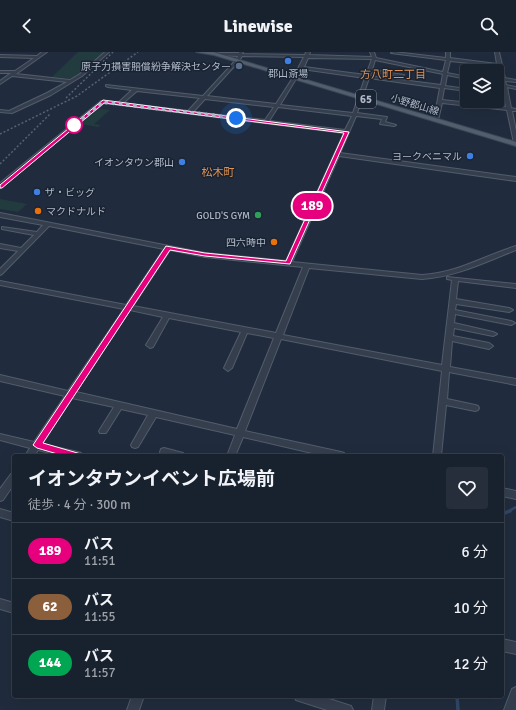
<!DOCTYPE html>
<html lang="ja">
<head>
<meta charset="utf-8">
<style>
  :root { --surface:#18212e; --page:#252e3a; --text:#f1f3f6; --muted:#9fa3aa; --line:#363e4a }
  body { margin:0; font-family:Signika,"Noto Sans JP",sans-serif; background:var(--page); color:var(--text); height:100vh; display:flex; flex-direction:column; font-size:15px; white-space:nowrap }
  * { box-sizing:border-box; margin:0 }
  p { font-size:13px; color:var(--muted) }
  .icon { flex:none; width:22px; height:22px; fill:none; stroke:currentColor; stroke-width:2; stroke-linecap:round; stroke-linejoin:round }
  .map { position:relative; flex:1; overflow:hidden }
  .panel { position:absolute; left:12px; top:402px; width:492px; height:244px; display:flex; flex-direction:column; background:var(--surface); border-radius:4px; box-shadow:0 4px 16px #0002,0 0 0 1px var(--line) }
  .panel>* { flex:none }
  .badge { padding:0 8px; border-radius:13px; font-size:14px; line-height:26px }
  .buttons { position:absolute; left:460px; top:12px; display:grid; gap:8px }
  .buttons a { display:grid; place-items:center; width:44px; height:44px; border-radius:4px; background:var(--surface); box-shadow:0 4px 16px #0002,0 0 0 1px var(--line); font-size:20px }
  .you { position:absolute; width:20px; height:20px; margin:-10px; border:3px solid #fff; border-radius:50%; background:#1a73e8; box-shadow:0 0 0 6px #1a73e833 }
  .map>.badge { position:absolute; translate:-50% -50%; box-shadow:0 0 0 2px #fff }
  .round { display:grid; place-items:center; flex:none; width:42px; height:42px; border-radius:4px; background:var(--page) }
  .summary { display:flex; align-items:center; justify-content:space-between; height:68px; padding:0 16px }
  h1 { font-size:19px; font-weight:700; line-height:30px }
  ul { padding:0; list-style:none }
  li { display:flex; align-items:center; gap:12px; height:56px; padding:0 16px; border-top:1px solid var(--line) }
  li div { flex:1 }
  li b { display:block; font-size:15px }
  li em { font-style:normal }
  li .badge { min-width:44px; font-weight:700; text-align:center }
  header { display:flex; justify-content:space-between; align-items:center; height:52px; padding:0 16px; background:var(--surface); font-size:18px; font-weight:700 }
  .map>svg:first-child { display:block }
</style>
</head>
<body>
<header><svg class="icon" aria-label="back" viewBox="0 0 24 24"><path d="M15 5l-7 7 7 7"/></svg>Linewise<svg class="icon" aria-label="search" viewBox="0 0 24 24"><circle cx="10" cy="10" r="6"/><path d="M15 15l6 6"/></svg></header>
<div class="map">
<svg width="516" height="658" viewBox="0 0 516 658">
  <rect width="100%" height="100%" fill="#202c3d"/>
  <path fill="#223b3e" d="M78 0H106L83 21 74 27 52 25Z
    M99 57 110 58 94 72 101 73 98 75 81 72Z
    M0 147 27 152 18 160 0 157Z"/>
  <g fill="none" stroke-linecap="round" stroke-linejoin="round">
    <path stroke="#314767" stroke-width="2.5" d="M507 460 516 455"/>
    <path stroke="#314767" stroke-width="3.5" d="M502 462 510 459
      M457 644 458 658"/>
    <defs>
      <path id="minor" d="M42 0H47L16 22 70 28 80 22 105 0H109L82 24 51 43 12 61 0 60V58L9 59 47 41 67 30 12 24 0 32V29L11 21H0V19H15L34 6 0 5V3L37 4Z
        M239 0H243L242 2 305 3 306 0H310L309 3 372 5 370 0H374L376 6 443 20 446 8 391 1 394 0 446 6V0H450V6L497 12 495 0H499L505 26 516 28V30L505 29 506 33 516 35V37L507 35 511 56 516 57V59H512L516 79V92L514 91 507 58 442 51 438 68 436 69 434 68 440 36 369 26 357 61 387 65 385 70 396 73 394 74 380 72 382 67 356 64 340 101 516 125V129L339 104 292 210 422 223C458 221 483 204 516 194V198C485 210 456 225 422 227L309 216 283 283 442 313 452 228 447 227V225L516 232V236L458 229 456 247 509 256 513 258 509 260 456 252 455 258 511 269 515 271 511 273 455 262 454 271 493 280 497 282 493 284 454 276 453 284 489 291 493 294 489 297 452 289 450 315 516 327V333L449 320 447 347 475 353 478 354 479 356 478 358 475 359 446 353 441 404H433L442 319 281 287 245 379 341 400 344 401 345 404H325L243 385 235 404H227L235 383 156 365 138 395 135 396 132 395 131 393 148 363 121 357 106 381H100L99 379 114 355 72 346 42 392 78 400 81 401 82 404H63L38 398 34 404H25L30 396 0 388V382L34 390 65 344 0 329V323L68 339 124 257 0 233V229L126 253 164 197 49 174 2 222 0 223V217L18 199 0 196V192L21 196 34 183 2 177V175L37 180 43 173 0 165V161L205 201 286 209 344 81 104 51 0 136V131L101 49 118 51 132 38 108 35 106 34V33L203 44 236 8 238 4 216 3 215 1H239ZM242 4 304 5 294 24 276 52 207 44 239 9ZM308 6 372 7 366 23 304 15ZM375 8 443 22 441 33 370 24 371 20 402 24 404 23 372 18ZM450 9 498 14 502 32 497 31V33L502 34 506 55 442 48 444 36 467 39V37L445 34 447 23 467 27V25L447 21ZM302 17 365 26 353 61 280 53ZM137 39 200 46 188 59 123 51ZM205 47 274 55 265 68 193 60ZM278 55 352 64 345 78 269 69ZM170 198 205 205 303 215 276 281 133 254ZM130 258 163 265 146 293 150 296 153 295 169 266 241 280 224 316 228 319 232 316 247 281 274 286 237 377 76 340Z
        M164 396 183 401 184 404H166L161 403 160 400 161 397Z
        M14 421V432L3 448 0 449V437L11 422Z
        M502 436 516 439V447L502 444Z
        M0 457 14 461V469L0 465Z
        M0 547 14 551V561L0 557Z
        M502 587 516 590V602L502 599Z
        M516 635V658H504L512 637Z
        M132 644H144L139 658H127Z
        M294 644H320L351 654 353 658H327L296 648Z
        M374 644H386L384 658H372Z"/>
      <path id="major" d="M196 0H213L516 90V94L214 3Z"/>
    </defs>
    <use href="#minor" stroke="#525c6b" stroke-width="2"/>
    <use href="#major" stroke="#3d4756" stroke-width="2"/>
    <use href="#minor" fill="#343e4d" fill-rule="evenodd"/>
    <use href="#major" fill="#525d6d" fill-rule="evenodd"/>
    <path stroke="#556275" stroke-width="1.5" stroke-dasharray="2 2" stroke-linecap="butt" d="M66 46 113 0
      M0 82 77 44 138 0
      M0 112 50 62"/>
  </g>
  <path fill="#e6007e" stroke="#fff" d="M103 48 349 80 290 212 205 204 170 198 43 391 81 402 83 404 81 406 78 408 37 396 33 393 166 194 205 201 286 209 344 81 104 51 2 136H0V133Z"/>
  <g fill="none" stroke-linecap="round" stroke-linejoin="round">
    <path stroke="#afb9c9" stroke-width="4" stroke-dasharray="0 7.2" d="M74 73 73 74 103 50 236 66"/>
  </g>
  <g fill="#3f7fe0" stroke="#192332" stroke-width="1.5">
    <circle cx="288" cy="9" r="4"/>
    <circle cx="470" cy="104" r="4"/>
    <circle cx="182" cy="110" r="4"/>
    <circle cx="37" cy="140" r="4"/>
  </g>
  <circle fill="#5c6f8a" stroke="#192332" stroke-width="1.5" cx="239" cy="14" r="4"/>
  <circle fill="#fff" stroke="#e6007e" stroke-width="2" cx="74" cy="73" r="8"/>
  <g fill="#e8710a" stroke="#192332" stroke-width="1.5">
    <circle cx="38" cy="159" r="4"/>
    <circle cx="274" cy="190" r="4"/>
  </g>
  <circle fill="#2e9e5b" stroke="#192332" stroke-width="1.5" cx="258" cy="163" r="4"/>
  <g text-anchor="middle" stroke-width="3" stroke-linejoin="round" paint-order="stroke">
    <g font-size="10" fill="#afb9c9" stroke="#192332" text-anchor="end">
      <text x="231" y="18">原子力損害賠償紛争解決センター</text>
      <text x="288" y="25" text-anchor="middle">郡山斎場</text>
      <text x="462" y="108">ヨークベニマル</text>
      <text x="174" y="114">イオンタウン郡山</text>
      <text x="45" y="144" text-anchor="start">ザ・ビッグ</text>
      <text x="46" y="163" text-anchor="start">マクドナルド</text>
      <text x="250" y="167">GOLD'S GYM</text>
      <text x="266" y="194">四六時中</text>
    </g>
    <g font-size="10" fill="#afb9c9" stroke="#192332">
      <text transform="translate(415 52) rotate(17)" y="4">小野郡山線</text>
    </g>
    <g font-size="11" fill="#df9154" stroke="#192332">
      <text x="393" y="26">方八町二丁目</text>
      <text x="218" y="124">松木町</text>
    </g>
    <rect fill="#192332" stroke="#828c9c" stroke-width="1" x="356" y="38" width="20" height="18" rx="3"/>
    <g font-size="11" font-weight="bold" fill="#afb9c9">
      <text x="366" y="51">65</text>
    </g>
  </g>
</svg>
<div class="buttons">
<a><svg class="icon" aria-label="layers" viewBox="0 0 24 24"><path d="M12 4l9 5-9 5-9-5zM3 14l9 5 9-5"/></svg></a>
</div>
<div class="you" style="left:236px;top:66px"></div>
<b class="badge" style="left:312px;top:154px;background:#e6007e;color:#fff">189</b>
<section class="panel">
<div class="summary"><div><h1>イオンタウンイベント広場前</h1><p>徒歩 · 4 分 · 300 m</p></div><a class="round"><svg class="icon" aria-label="heart" viewBox="0 0 24 24"><path d="M12 20l-8-8c-3-5 5-10 8-4 3-6 11-1 8 4z"/></svg></a></div>
<ul>
<li><span class="badge" style="background:#e6007e;color:#fff">189</span><div><b>バス</b><p>11:51</p></div><em>6 分</em></li>
<li><span class="badge" style="background:#8b5e3c;color:#fff">62</span><div><b>バス</b><p>11:55</p></div><em>10 分</em></li>
<li><span class="badge" style="background:#00a651;color:#fff">144</span><div><b>バス</b><p>11:57</p></div><em>12 分</em></li>
</ul>
</section>
</div>
</body>
</html>
